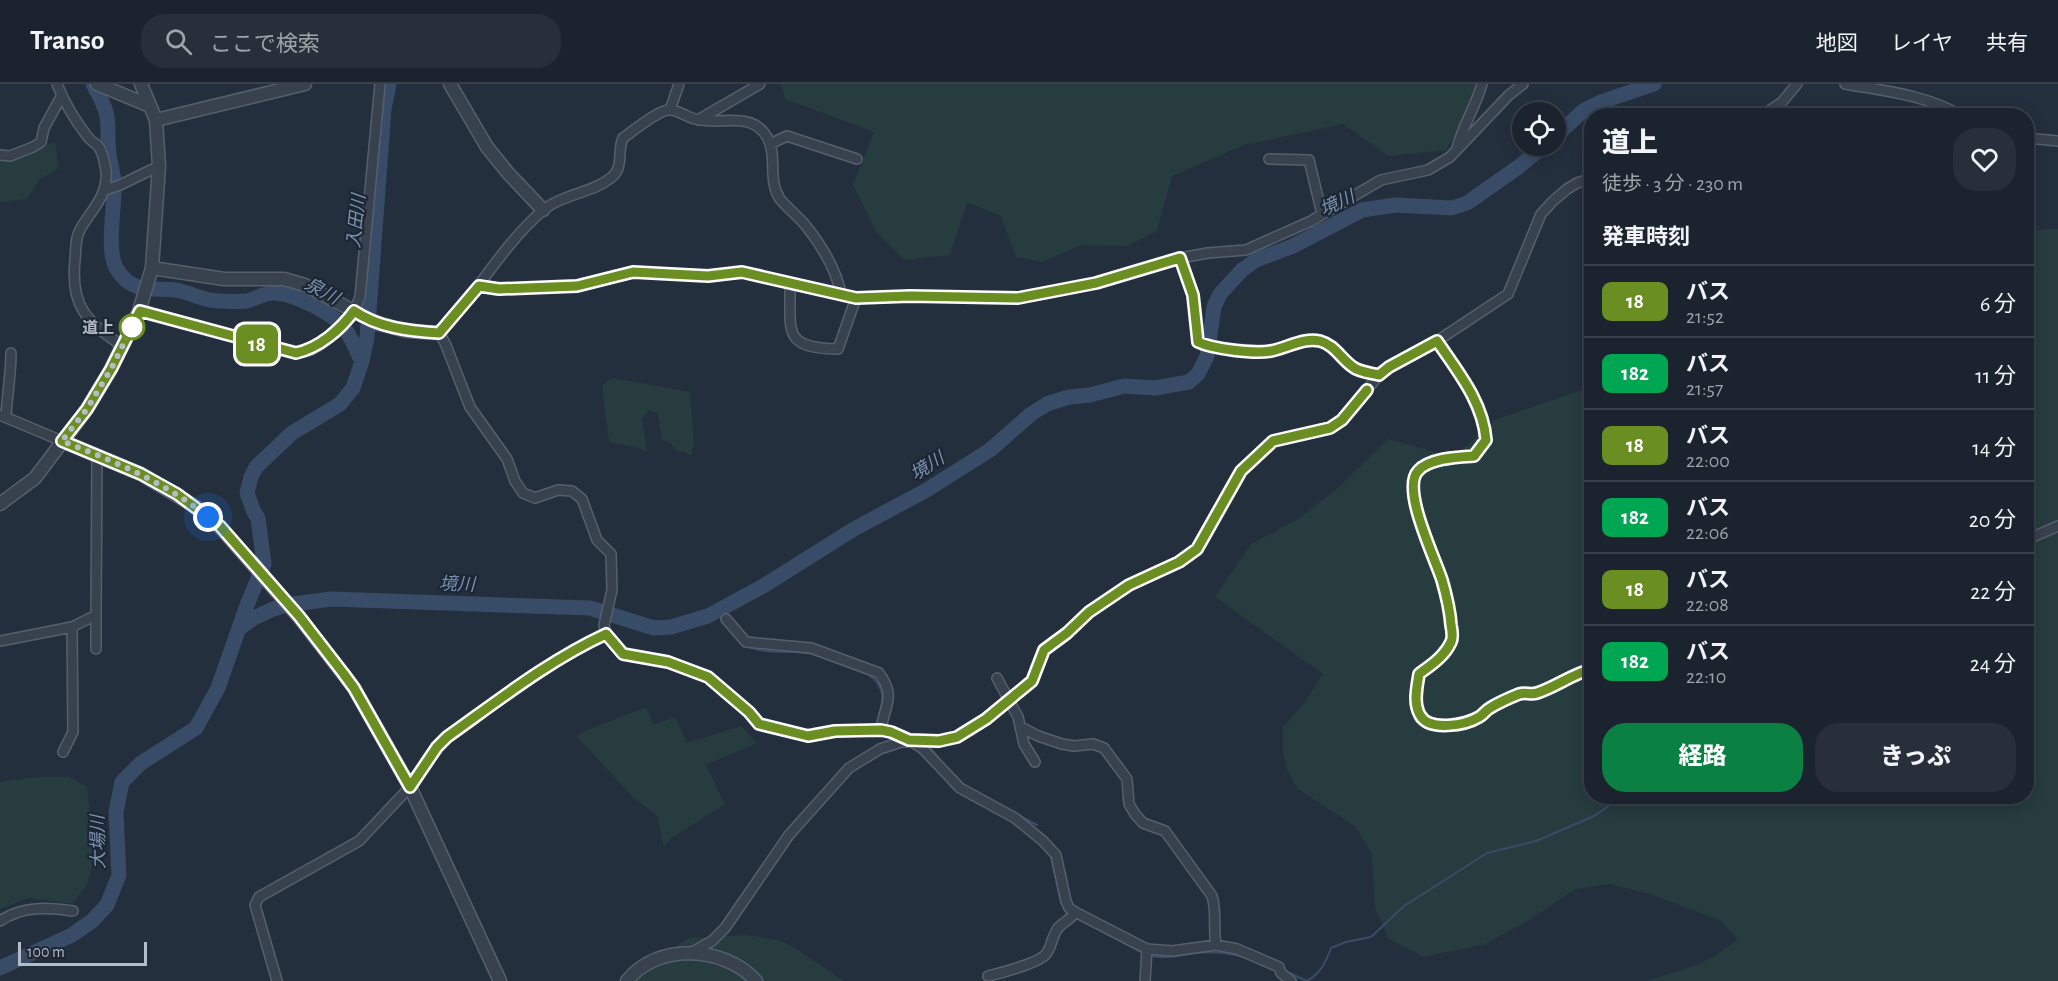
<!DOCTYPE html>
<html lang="ja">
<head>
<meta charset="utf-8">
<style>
  :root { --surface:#1b232e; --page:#282f3a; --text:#f1f3f6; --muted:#a0a4aa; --line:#39404a; --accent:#0b8043 }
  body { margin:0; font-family:"Alegreya Sans","Noto Sans JP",sans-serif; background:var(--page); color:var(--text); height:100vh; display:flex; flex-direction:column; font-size:22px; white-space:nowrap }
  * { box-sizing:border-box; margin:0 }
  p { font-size:20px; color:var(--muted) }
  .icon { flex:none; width:33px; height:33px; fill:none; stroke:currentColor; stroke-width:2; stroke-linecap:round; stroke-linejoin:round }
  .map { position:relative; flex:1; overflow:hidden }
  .drawer { position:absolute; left:1584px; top:24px; width:450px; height:696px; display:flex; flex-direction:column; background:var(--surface); border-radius:24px; box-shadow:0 3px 15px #0003,0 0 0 2px var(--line) }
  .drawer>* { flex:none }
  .badge { padding:0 12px; border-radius:9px; font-size:21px; line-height:39px }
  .tools { position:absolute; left:1512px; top:18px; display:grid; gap:12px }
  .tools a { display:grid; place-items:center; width:54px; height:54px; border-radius:50%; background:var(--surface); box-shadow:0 3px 15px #0003,0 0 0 2px var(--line); font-size:30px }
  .scale { position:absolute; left:18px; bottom:15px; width:129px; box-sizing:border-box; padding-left:6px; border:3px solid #b4bcc9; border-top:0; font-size:16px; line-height:21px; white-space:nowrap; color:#b4bcc9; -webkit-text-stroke:4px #1d2633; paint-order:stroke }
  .you { position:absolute; width:30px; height:30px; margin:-15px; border:4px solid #fff; border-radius:50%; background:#1a73e8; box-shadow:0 0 0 9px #1a73e833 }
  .map>.badge { position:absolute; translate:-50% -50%; box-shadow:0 0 0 3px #fff }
  h2 { padding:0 18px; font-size:22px; line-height:54px }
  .round { display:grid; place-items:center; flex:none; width:63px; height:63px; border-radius:24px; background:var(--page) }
  .overview { display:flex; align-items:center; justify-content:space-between; height:102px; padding:0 18px }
  h1 { font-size:28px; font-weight:800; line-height:45px }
  .action { display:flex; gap:12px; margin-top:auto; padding:12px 18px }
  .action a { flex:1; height:69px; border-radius:24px; background:var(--accent); color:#fff; font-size:24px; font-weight:800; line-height:69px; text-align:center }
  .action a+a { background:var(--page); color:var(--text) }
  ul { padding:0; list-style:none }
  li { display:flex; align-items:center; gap:18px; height:72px; padding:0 18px; border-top:2px solid var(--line) }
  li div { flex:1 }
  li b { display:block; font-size:22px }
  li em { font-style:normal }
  li .badge { min-width:66px; font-weight:700; text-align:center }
  header { display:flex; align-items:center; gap:36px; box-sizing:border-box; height:84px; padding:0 30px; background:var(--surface); border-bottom:2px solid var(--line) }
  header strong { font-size:28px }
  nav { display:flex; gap:33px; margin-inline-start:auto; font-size:21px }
  .search { width:420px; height:54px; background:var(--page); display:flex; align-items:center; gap:15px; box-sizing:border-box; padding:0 21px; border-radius:24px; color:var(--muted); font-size:22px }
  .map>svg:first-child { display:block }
</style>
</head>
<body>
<header>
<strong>Transo</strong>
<div class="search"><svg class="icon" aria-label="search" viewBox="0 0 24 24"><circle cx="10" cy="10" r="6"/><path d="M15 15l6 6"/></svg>ここで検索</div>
<nav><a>地図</a><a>レイヤ</a><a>共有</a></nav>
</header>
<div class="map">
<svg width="2058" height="897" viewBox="0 0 2058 897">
  <rect width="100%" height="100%" fill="#242f3e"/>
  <path fill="#263c3f" d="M781 0H1479V10L1446 66 1388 72 1343 40 1244 61 1172 92 1157 147 1127 162 1081 161 1042 178 1016 173 1001 132 967 118 950 171 904 176 876 148 853 101 874 48 785 15Z
    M55 58 59 84 40 95 27 115 0 118V74H6Z
    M2045 145H2058V897H1645C1681 886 1709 881 1737 855L1720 836 1650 810 1610 800 1575 805 1531 835 1485 860 1424 873 1389 855 1375 824 1372 771 1356 743 1298 705 1287 686 1283 669V643L1305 618 1323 590 1215 513 1251 460 1298 435 1339 403 1388 355 1454 373 1494 336 1591 303 1592 712H2026L2027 149Z
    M612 294 690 308 694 358 691 372 683 367 677 368 670 358 662 356 658 330 650 326 642 334 647 368 635 363 609 358 602 301Z
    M646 623 654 641 675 633 687 659 741 642 757 659 706 681 725 720 671 754 664 763 657 732 632 712 577 653 585 647Z
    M38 693H69L87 703 95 775 87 800 72 820 28 814 0 825V698Z
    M747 851 778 856 792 862 844 897H630L688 854Z"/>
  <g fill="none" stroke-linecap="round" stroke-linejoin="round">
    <path stroke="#394c67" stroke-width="2" d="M715 528 717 530
      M733 551C752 575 785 564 812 570 826 573 839 579 852 584
      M866 589C887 603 884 616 877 638
      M929 662 945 682
      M949 686 966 703
      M1018 731 1037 741
      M1051 773 1061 819 1065 825
      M1077 834 1143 869
      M1149 871C1164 876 1180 871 1196 869 1216 867 1234 869 1252 876
      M1283 886 1307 897C1320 890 1326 878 1331 864L1346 858 1371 853 1404 822 1487 769 1536 757 1594 732 1623 712"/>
    <path stroke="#394c67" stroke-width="15" d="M93 0C98 10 106 22 107 33 109 45 107 58 109 70 110 80 114 91 114 101 115 124 105 169 118 187 132 209 153 204 175 206 190 208 203 217 219 217 228 217 238 218 247 217 255 215 264 209 273 209 292 209 334 229 345 245 352 254 356 267 362 277
      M1556 52 1583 27 1601 18 1654 0
      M240 544 254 534 273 525 287 521 331 515 590 524 654 544 671 543 708 532 765 501 854 445 925 407 990 366 1031 330 1047 320 1069 313 1090 311 1124 302 1155 304 1189 298 1198 290 1207 272 1214 223 1220 210 1242 186 1256 176 1293 162 1362 126 1395 121 1452 124 1467 119 1517 84 1544 62
      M0 884 72 851 92 837 107 821 119 791 116 728 122 698 141 679 196 644 218 604 247 521 264 480 258 434 254 428 247 409 251 393 256 383 292 349 340 320 353 304 362 277 367 254 384 25 389 0"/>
    <defs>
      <path id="minor" d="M57 0C64 18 75 36 87 52 90 56 93 58 97 61 102 66 105 80 106 87 108 112 92 125 81 144 75 153 76 166 75 176 70 223 87 237 122 262
        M1845 0C1886 7 1926 11 1962 32
        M670 26 679 0
        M1762 32 1782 18 1797 0
        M698 36 760 0
        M2026 54 2058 57
        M770 60 787 52 857 75
        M1457 64C1463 41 1476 22 1482 0
        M0 71 10 72 33 63 41 58 44 44 61 13
        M1269 75 1309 76 1322 130
        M105 106 120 101 159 82
        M1180 174 1193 211 1198 258 1228 265 1269 267 1308 256 1320 257 1332 262 1354 284 1379 291
        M790 199C791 247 781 264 838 265L856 214
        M479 202 499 205 577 202 633 188 708 191 742 188 856 214 910 212 1018 214 1042 210 1096 199 1180 174 1208 169 1246 166 1311 137 1381 96 1428 86 1450 73 1509 11 1523 0
        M841 210C836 185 822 162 806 142 798 132 788 125 780 115 767 96 778 72 767 53 751 26 721 42 695 35 687 33 678 26 670 26 659 25 632 48 623 54 617 66 624 83 612 93 593 109 562 110 542 127 502 162 476 211 439 249L445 259 470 323 507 375 515 397 523 409 535 414 558 406 572 407 582 415 597 456 611 470 612 506 604 541 606 550 623 570 668 578 708 593 749 628 759 640 808 652 835 647 881 646 891 648 909 656 923 665 960 704 1015 734 1043 757 1056 771 1066 817 1069 824 1075 828 1147 865 1172 867 1216 861 1237 865 1279 883 1281 889 1291 897
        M139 227 296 269C301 268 307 267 311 266 329 257 354 232 360 213L380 0
        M1437 257C1458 288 1483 318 1486 356L1474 372C1459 373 1429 374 1418 387 1401 405 1435 474 1442 496 1446 510 1450 526 1451 541 1452 546 1453 554 1451 558 1444 573 1431 581 1418 590L1417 623 1420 634 1441 642 1456 641 1480 633 1487 625 1522 609 1534 610 1563 598 1579 589 1592 585
        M0 331 62 357
        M6 333C7 311 11 291 11 269
        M2026 456 2058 442
        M96 531V565
        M726 535 746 558 811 564 879 589C897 614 884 621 881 646
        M0 557 72 543 96 531 97 371
        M997 594 1018 633 1024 660 1035 678
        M1021 643 1038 652 1062 660 1074 662 1093 660 1104 664 1127 695 1129 720 1135 730 1143 739 1165 747 1212 812C1217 827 1213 845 1216 861
        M63 668 73 648 72 543
        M0 837C22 822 48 823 73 827
        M689 870 712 857 725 844 789 751 849 684 880 665 901 658 939 657 958 653 986 635 1032 597 1044 566 1067 549 1089 528 1129 501 1179 478 1197 465 1241 387 1273 357 1330 344 1342 336 1379 291 1390 283 1437 257 1508 210 1541 130 1553 117 1567 105 1577 99 1592 94
        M988 892C1001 889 1039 879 1046 870 1052 862 1052 852 1058 844 1064 837 1071 836 1075 828
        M277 897 255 821 259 813 359 757 410 703 437 663 447 653C499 616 548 577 606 550
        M1145 897 1147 865"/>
      <path id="tertiary" d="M97 0 150 22
        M450 0 487 63 508 89 543 126
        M156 36 305 0
        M152 184 224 195H284L305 201 376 239 407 247 439 249
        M62 357 141 390 196 423 220 443 299 533 354 604 410 703 500 897
        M0 420 35 394 87 325 111 285 139 227 152 184 159 82 156 36 141 0
        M627 897C657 858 725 862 756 897"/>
    </defs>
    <use href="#minor" stroke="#565f6c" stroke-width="12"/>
    <use href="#tertiary" stroke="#565f6c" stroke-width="15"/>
    <use href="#minor" stroke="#38414e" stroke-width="9"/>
    <use href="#tertiary" stroke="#38414e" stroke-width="12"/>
  </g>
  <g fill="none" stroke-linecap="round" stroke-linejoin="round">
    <defs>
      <path id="line" d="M1367 306 1342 336 1330 344 1273 357 1241 387 1197 465 1179 478 1129 501 1089 528 1067 549 1044 566 1032 597 986 635 957 653 939 657 909 656 891 648 881 646 835 647 808 652 759 640 749 628 708 593 668 578 623 570 606 550C548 577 499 616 447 653L437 663 410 703 354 604 343 589 299 532 220 442 177 410 141 390 62 357 87 325 111 285 140 227 296 269C319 264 340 246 354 227 379 244 409 247 439 249L479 202 499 205 577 202 633 188 708 192 742 188 856 214 910 212 1018 214 1096 199 1180 174 1193 211 1198 258C1213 265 1254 270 1271 267 1287 264 1304 253 1320 257 1335 261 1341 275 1353 283 1359 288 1371 289 1379 291L1389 283 1437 257C1458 288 1483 318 1486 356L1474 372C1459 373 1429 374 1418 387 1401 405 1435 474 1442 496 1446 510 1450 526 1451 541 1452 546 1453 554 1451 558 1444 573 1431 581 1419 590 1417 603 1413 619 1420 631 1429 648 1466 641 1479 633 1483 631 1486 626 1490 624 1498 619 1509 614 1519 610 1525 608 1531 611 1537 609 1556 603 1572 590 1592 585"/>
    </defs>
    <use href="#line" stroke="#fff" stroke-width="14"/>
    <use href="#line" stroke="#6b8e23" stroke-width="9"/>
    <path stroke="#b4bcc9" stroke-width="6" stroke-dasharray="0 10.8" d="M132 243 111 285 87 325 62 357C113 377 165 398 208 433"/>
  </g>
  <circle fill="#fff" stroke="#6b8e23" stroke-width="3" cx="132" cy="243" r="12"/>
  <g text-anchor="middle" stroke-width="4.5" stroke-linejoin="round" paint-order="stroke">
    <g font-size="16" font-weight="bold" fill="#b4bcc9" stroke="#1d2633" text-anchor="end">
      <text x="114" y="249">道上</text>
    </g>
    <g font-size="18" font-style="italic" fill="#7c92b1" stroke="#1d2633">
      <text transform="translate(1337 119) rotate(-25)" y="6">境川</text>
      <text transform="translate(356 137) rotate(-84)" y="6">入田川</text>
      <text transform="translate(322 207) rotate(28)" y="6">泉川</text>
      <text transform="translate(927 382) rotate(-32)" y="6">境川</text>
      <text transform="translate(457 500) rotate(2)" y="6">境川</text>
      <text transform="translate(98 758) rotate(-91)" y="6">大場川</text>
    </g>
  </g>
</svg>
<div class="tools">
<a><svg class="icon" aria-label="locate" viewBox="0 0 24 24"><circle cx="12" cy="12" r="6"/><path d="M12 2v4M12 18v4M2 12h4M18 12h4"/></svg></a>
</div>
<div class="scale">100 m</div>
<div class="you" style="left:208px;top:433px"></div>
<b class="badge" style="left:257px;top:260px;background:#6b8e23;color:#fff">18</b>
<section class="drawer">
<div class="overview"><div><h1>道上</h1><p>徒歩 · 3 分 · 230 m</p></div><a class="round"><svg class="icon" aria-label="heart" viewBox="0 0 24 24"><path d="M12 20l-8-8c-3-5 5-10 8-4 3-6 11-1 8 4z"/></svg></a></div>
<h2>発車時刻</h2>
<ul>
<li><span class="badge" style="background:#6b8e23;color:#fff">18</span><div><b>バス</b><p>21:52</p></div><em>6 分</em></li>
<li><span class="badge" style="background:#00a651;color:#fff">182</span><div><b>バス</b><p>21:57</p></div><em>11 分</em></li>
<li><span class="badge" style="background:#6b8e23;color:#fff">18</span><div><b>バス</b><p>22:00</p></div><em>14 分</em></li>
<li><span class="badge" style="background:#00a651;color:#fff">182</span><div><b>バス</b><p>22:06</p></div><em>20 分</em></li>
<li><span class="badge" style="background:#6b8e23;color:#fff">18</span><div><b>バス</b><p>22:08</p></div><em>22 分</em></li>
<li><span class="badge" style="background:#00a651;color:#fff">182</span><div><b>バス</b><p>22:10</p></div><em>24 分</em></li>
</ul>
<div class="action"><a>経路</a><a>きっぷ</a></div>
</section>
</div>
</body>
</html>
